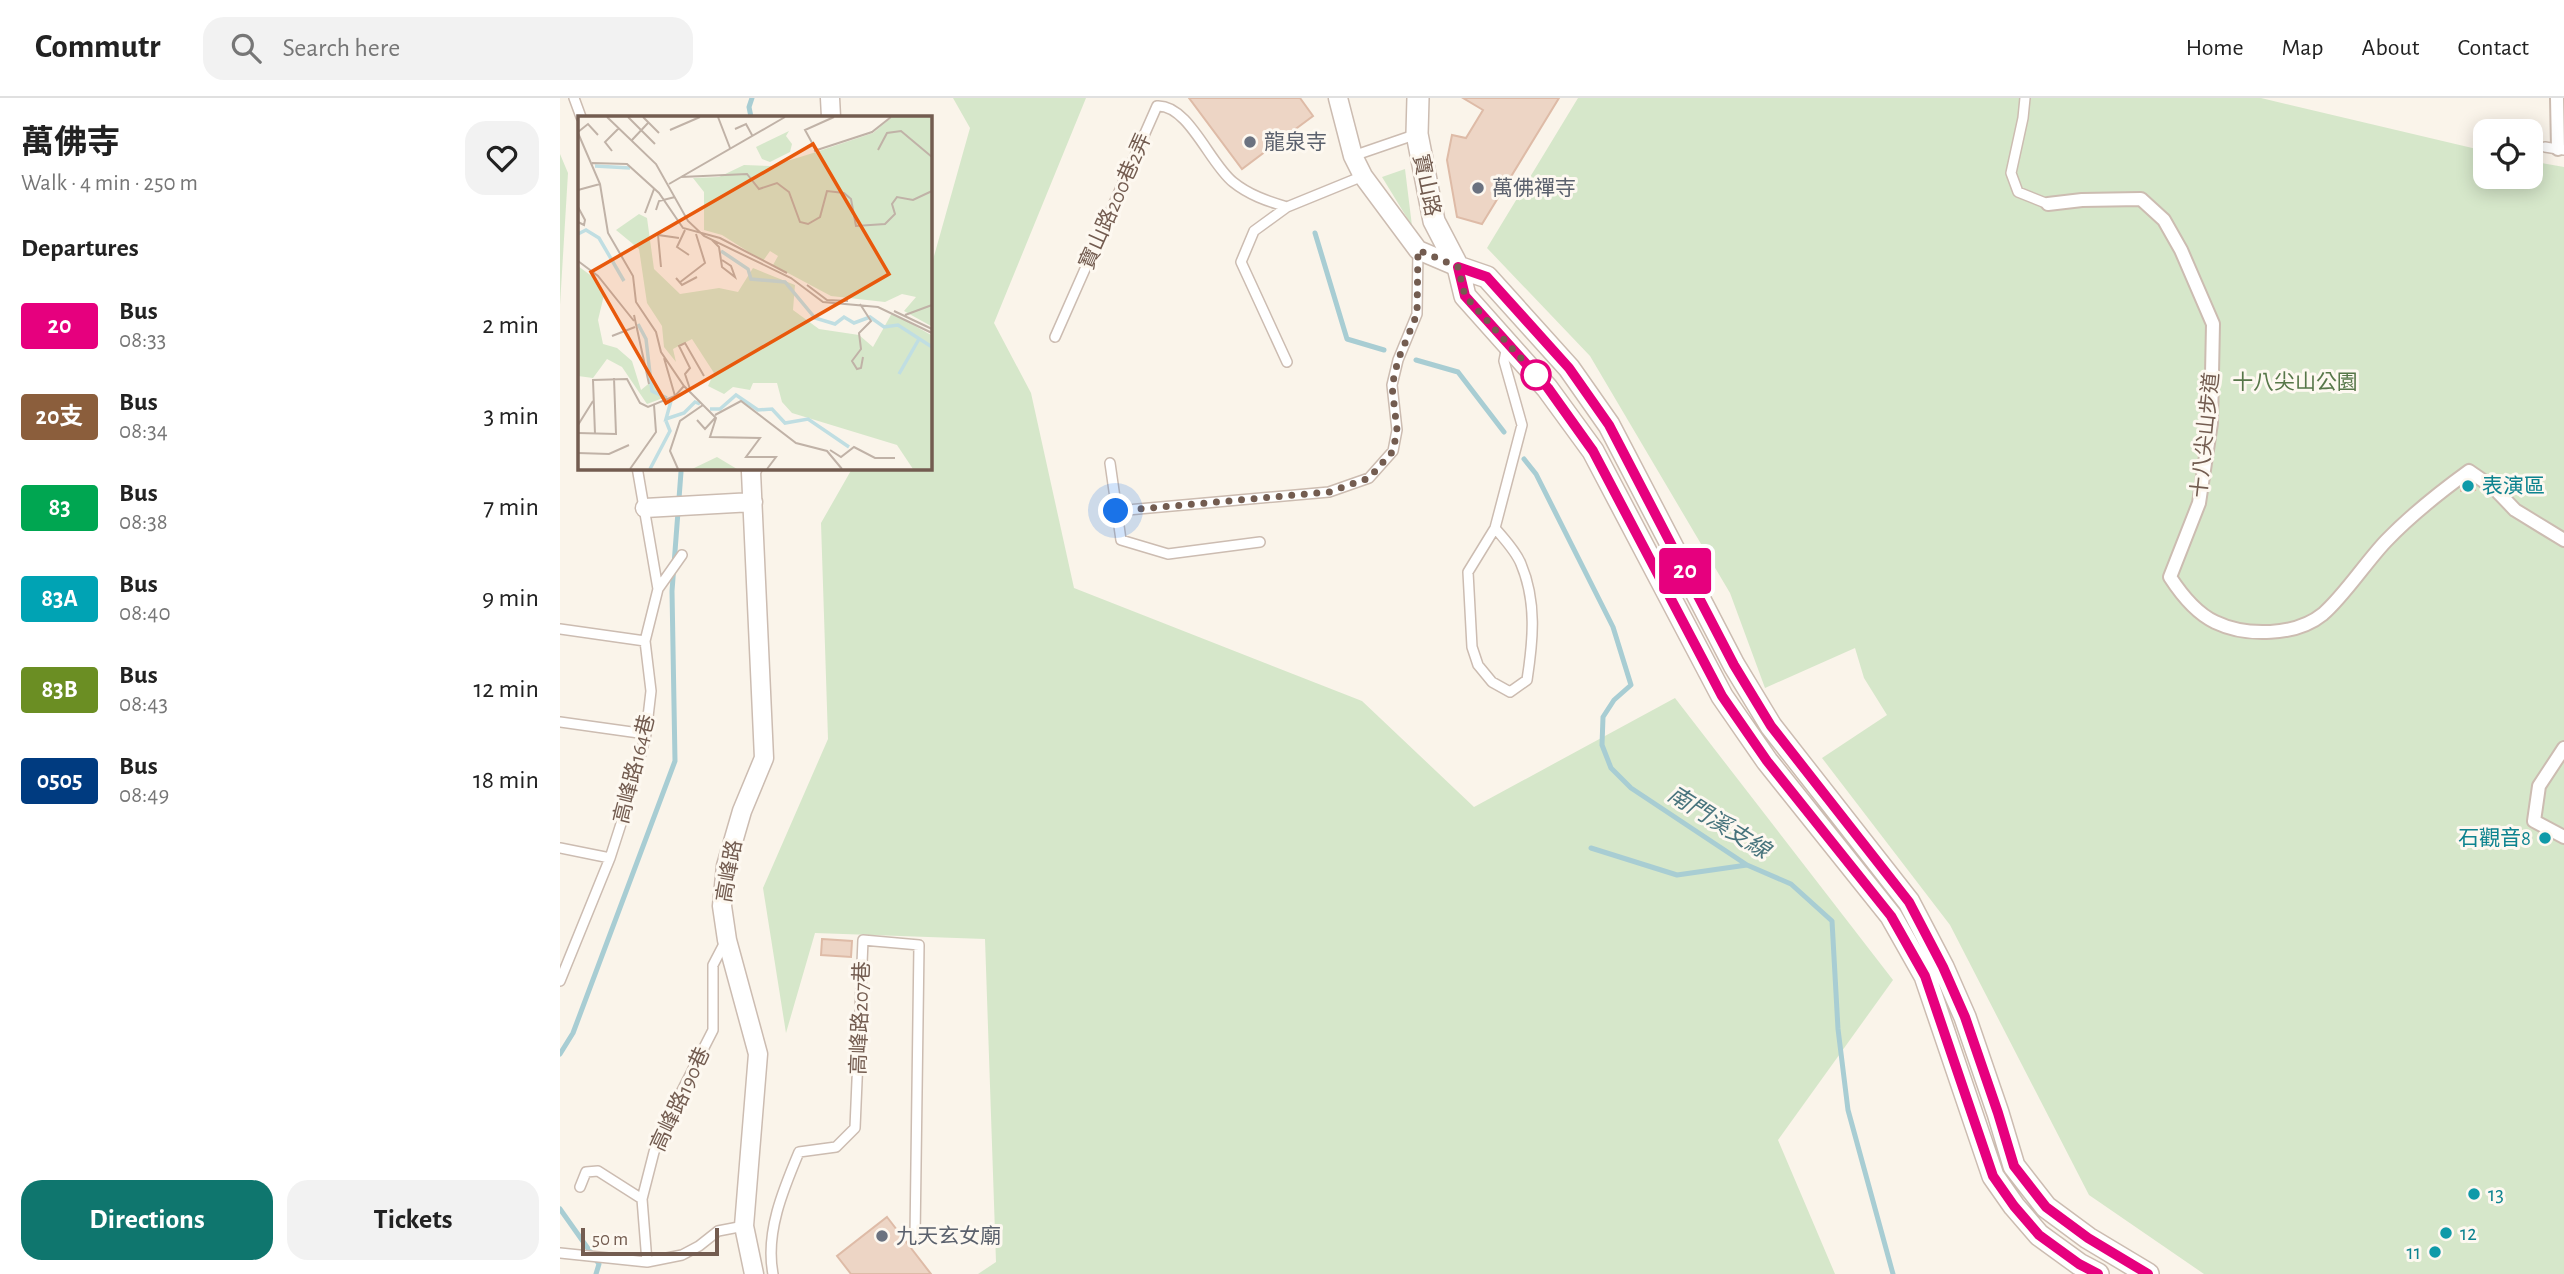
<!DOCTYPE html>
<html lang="en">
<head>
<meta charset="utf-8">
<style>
  :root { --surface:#fff; --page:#f2f2f2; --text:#222; --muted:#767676; --line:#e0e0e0; --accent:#0f766e }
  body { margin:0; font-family:"Alegreya Sans","Noto Sans TC",sans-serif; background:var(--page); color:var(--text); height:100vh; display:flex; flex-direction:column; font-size:26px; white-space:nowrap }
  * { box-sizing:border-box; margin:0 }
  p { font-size:23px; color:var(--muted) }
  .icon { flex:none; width:38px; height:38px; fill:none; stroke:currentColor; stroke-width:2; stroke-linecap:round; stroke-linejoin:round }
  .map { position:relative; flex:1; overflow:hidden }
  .drawer { display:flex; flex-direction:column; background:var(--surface); width:560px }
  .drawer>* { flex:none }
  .badge { padding:0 14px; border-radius:5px; font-size:24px; line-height:46px }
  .fabs { position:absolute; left:1913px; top:21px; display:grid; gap:14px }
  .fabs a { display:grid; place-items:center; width:70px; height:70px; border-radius:14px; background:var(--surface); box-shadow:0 4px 18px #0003; font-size:35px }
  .scale { position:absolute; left:21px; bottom:18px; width:138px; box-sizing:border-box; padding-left:7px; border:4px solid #735c50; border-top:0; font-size:19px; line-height:24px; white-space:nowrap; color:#735c50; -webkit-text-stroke:5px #fdf8f0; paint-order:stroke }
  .you { position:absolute; width:35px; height:35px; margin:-18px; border:5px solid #fff; border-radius:50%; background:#1a73e8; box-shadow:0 0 0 10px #1a73e833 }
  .map>.badge { position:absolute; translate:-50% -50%; box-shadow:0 0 0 4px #fff }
  h2 { padding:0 21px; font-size:26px; line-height:63px }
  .round { display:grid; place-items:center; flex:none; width:74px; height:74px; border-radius:21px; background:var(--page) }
  .summary { display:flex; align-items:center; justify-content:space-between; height:119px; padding:0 21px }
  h1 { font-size:33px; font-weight:700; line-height:52px }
  .button { display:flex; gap:14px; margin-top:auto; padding:14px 21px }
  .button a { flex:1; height:80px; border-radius:21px; background:var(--accent); color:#fff; font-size:28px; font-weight:700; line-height:80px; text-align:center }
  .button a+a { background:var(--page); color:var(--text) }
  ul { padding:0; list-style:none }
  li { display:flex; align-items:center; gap:21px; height:91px; padding:0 21px }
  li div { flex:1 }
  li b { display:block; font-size:26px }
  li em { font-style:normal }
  li .badge { min-width:77px; font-weight:700; text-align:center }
  header { display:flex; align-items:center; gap:42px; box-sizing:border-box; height:98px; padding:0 35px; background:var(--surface); border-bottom:2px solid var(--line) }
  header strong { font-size:33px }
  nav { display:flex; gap:38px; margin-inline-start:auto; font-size:24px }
  .search { width:490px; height:63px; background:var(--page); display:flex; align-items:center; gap:18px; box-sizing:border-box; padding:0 24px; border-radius:21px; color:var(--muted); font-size:26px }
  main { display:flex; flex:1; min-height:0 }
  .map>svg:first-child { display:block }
</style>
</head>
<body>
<header>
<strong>Commutr</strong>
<div class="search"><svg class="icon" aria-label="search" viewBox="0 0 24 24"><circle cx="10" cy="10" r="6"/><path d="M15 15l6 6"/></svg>Search here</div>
<nav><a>Home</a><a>Map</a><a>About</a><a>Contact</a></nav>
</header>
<main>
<section class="drawer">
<div class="summary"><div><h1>萬佛寺</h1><p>Walk · 4 min · 250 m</p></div><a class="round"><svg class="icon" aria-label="heart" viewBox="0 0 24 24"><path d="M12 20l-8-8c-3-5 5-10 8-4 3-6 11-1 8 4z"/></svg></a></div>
<h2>Departures</h2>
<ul>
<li><span class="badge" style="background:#e6007e;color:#fff">20</span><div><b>Bus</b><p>08:33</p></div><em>2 min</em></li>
<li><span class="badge" style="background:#8b5e3c;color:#fff">20支</span><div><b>Bus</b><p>08:34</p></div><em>3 min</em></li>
<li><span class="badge" style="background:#00a651;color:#fff">83</span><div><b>Bus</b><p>08:38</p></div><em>7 min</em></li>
<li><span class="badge" style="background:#00a3b4;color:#fff">83A</span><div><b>Bus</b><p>08:40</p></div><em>9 min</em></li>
<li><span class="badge" style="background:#6b8e23;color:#fff">83B</span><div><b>Bus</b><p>08:43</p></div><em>12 min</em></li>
<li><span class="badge" style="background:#003b80;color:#fff">0505</span><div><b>Bus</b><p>08:49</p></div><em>18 min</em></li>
</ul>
<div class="button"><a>Directions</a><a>Tickets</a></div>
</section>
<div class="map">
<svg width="2004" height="1176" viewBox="0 0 2004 1176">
  <rect width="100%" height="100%" fill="#faf4ea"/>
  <path fill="#d6e7ca" d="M393 0H526L434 225 471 295 514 490 802 603 914 709 1115 600 1333 882 1218 1042 1275 1176H418L436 1164 425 841 255 835 226 935 203 790 268 641 261 425 293 369H369V176L410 30Z
    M1018 0H1701L1925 53V79H1970L1971 63 2004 69V1176H1644L1529 1097 1390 827 1262 660 1327 617 1304 580 1295 550 1205 590 1170 495 1030 258 927 150Z
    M0 56 8 75 0 207Z
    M845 71 852 128 822 79Z"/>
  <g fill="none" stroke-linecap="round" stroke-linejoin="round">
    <path stroke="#a8cdd3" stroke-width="5" d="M191 19 189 9 192 0
      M755 135 787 241 824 252
      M856 262 898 274 944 334
      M964 361 976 376 1053 529 1071 587 1054 602 1043 619 1042 647 1051 670 1071 690 1187 767 1231 786 1272 823 1278 931 1288 1012 1333 1176
      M1031 750 1117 777 1187 767
      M0 956 13 935 115 663 112 493 121 374
      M0 1111 39 1166 36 1176"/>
  </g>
  <path fill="#edd5c5" stroke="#debba7" stroke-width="2" d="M629 0H740L753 18 682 71Z
    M903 0H999L922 126 897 119 887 62 892 37 906 40 923 12Z
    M1906 384 1913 386 1915 392 1901 393V389Z
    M262 841 292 843 291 859 261 857Z
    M327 1119 371 1176H291L277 1158Z"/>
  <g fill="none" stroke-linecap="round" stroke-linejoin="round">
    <defs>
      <path id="service" d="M14 0 21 19
        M1465 0 1463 20 1451 75 1458 94 1488 106
        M1985 49 2004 52
        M793 58 857 36
        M495 239 597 8C628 6 650 66 673 84 689 97 707 103 727 109
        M727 264 681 164 694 133 727 109 803 78
        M550 365 561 442 608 456 700 444
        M77 369 98 491
        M556 413 769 394 809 380 833 353 837 332 832 287 838 262 857 216 858 152
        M935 430C944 441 956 453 961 466 977 504 973 543 967 582L950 594 932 584 918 567 912 549 908 474 935 430 962 327 944 263 947 248
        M0 531 85 543
        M0 624 86 636
        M0 750 50 760
        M0 883 50 760 69 701 86 636 91 593 85 543 98 491 122 457
        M20 1089 26 1074 38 1073 82 1101
        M0 1155 87 1164 122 1157 139 1148 158 1133 184 1128
        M87 1164 82 1101 94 1054 107 1022 153 932V867L165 844
        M213 1176C205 1135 223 1092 239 1054L276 1049 295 1030 303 842 359 847 355 1140"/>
      <path id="pedestrian" d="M1997 0 1998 51
        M1488 106 1522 102 1581 101 1604 122 1621 152 1653 226 1651 325 1639 405 1610 479C1621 496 1636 515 1655 524 1686 539 1736 538 1763 516 1784 498 1806 464 1826 443 1851 417 1880 394 1909 373L1935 391 1955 412 2004 442
        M2004 650 1979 688 1974 723 2004 739"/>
      <path id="minor" d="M270 0 271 19
        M778 0 793 58 803 78 858 152 898 169
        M193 369 191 374 204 660 182 713 166 768 162 808 167 842 198 956 184 1128 194 1176
        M85 410 193 404"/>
      <path id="tertiary" d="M858 0 857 36 874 123 898 169 905 198 987 290 1033 353 1162 598 1207 663 1331 818 1365 878 1433 1078 1454 1108 1479 1137 1519 1166 1538 1176
        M898 169 927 179 1009 270 1049 327 1174 567 1211 628 1349 804 1383 869 1405 919 1438 1015 1454 1068 1486 1109 1528 1140 1588 1176"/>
    </defs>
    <use href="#service" stroke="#ccbcb1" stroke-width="12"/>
    <use href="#pedestrian" stroke="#ccbcb1" stroke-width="16"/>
    <use href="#minor" stroke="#ccbcb1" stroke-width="21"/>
    <use href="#tertiary" stroke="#ccbcb1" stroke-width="24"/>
    <use href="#service" stroke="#fff" stroke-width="9"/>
    <use href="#pedestrian" stroke="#fff" stroke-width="12"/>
    <use href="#minor" stroke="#fff" stroke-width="18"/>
    <use href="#tertiary" stroke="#fff" stroke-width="21"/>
  </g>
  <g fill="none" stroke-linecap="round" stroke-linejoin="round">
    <defs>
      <path id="line" d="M1538 1176 1519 1166 1479 1137 1454 1108 1433 1078 1365 878 1331 818 1207 663 1162 598 1033 353 988 290 905 198 898 169 927 179 1009 270 1049 327 1174 567 1211 628 1349 804 1383 869 1405 919 1438 1015 1454 1068 1486 1109 1528 1140 1588 1176"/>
    </defs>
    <use href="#line" stroke="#fff" stroke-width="16"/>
    <use href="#line" stroke="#e6007e" stroke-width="10"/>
    <path stroke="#735c50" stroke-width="7" stroke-dasharray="0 12.6" d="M556 413 769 394 809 380 833 353 837 332 832 288 838 262 857 216 858 152 898 169 905 198 976 277"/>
  </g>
  <g fill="#6b7280" stroke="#fdf8f0" stroke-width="2.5">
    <circle cx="690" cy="44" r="7"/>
    <circle cx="918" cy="90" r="7"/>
    <circle cx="322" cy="1138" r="7"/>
  </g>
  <circle fill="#fff" stroke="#e6007e" stroke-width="3.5" cx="976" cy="277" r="14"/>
  <g fill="#0f9aa8" stroke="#fdf8f0" stroke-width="2.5">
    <circle cx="1908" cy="388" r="7"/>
    <circle cx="1985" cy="740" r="7"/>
    <circle cx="1914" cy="1096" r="7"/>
    <circle cx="1886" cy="1135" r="7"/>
    <circle cx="1875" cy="1154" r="7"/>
  </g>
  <g text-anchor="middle" stroke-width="6" stroke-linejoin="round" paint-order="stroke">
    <g font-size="21" fill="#5b616d" stroke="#fdf8f0" text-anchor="start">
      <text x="704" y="51">龍泉寺</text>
      <text x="932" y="97">萬佛禪寺</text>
      <text x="336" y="1145">九天玄女廟</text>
    </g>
    <g font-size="21" fill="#735c50" stroke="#fdf8f0">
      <text transform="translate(867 87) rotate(78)" y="7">寶山路</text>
      <text transform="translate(555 103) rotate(-66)" y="7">寶山路200巷2弄</text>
      <text transform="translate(1645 337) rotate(-84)" y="7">十八尖山步道</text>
      <text transform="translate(74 671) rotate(-76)" y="7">高峰路164巷</text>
      <text transform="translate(169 773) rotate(-80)" y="7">高峰路</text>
      <text transform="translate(300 920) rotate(-88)" y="7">高峰路207巷</text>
      <text transform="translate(120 1001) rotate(-65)" y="7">高峰路190巷</text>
    </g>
    <g font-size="21" fill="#577749" stroke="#fdf8f0">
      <text x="1735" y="291">十八尖山公園</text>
    </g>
    <g font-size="21" fill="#0d838f" stroke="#fdf8f0" text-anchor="start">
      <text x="1922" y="395">表演區</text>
      <text x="1971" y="747" text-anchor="end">石觀音8</text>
      <text x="1928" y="1103">13</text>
      <text x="1900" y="1142">12</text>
      <text x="1861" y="1161" text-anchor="end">11</text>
    </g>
    <g font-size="23" font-style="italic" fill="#48747d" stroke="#fdf8f0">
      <text transform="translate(1159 724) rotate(32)" y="8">南門溪支線</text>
    </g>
  </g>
  <g transform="translate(18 18)">
    <rect width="354" height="354" fill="#faf4ea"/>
    <path d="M314 1H353V210L326 195 338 181 324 178 307 186 253 180 195 149 200 140 192 135 185 145 144 119 126 114V76L115 62 141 61 166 49 193 50 235 37 295 17ZM211 15 208 20 214 28 212 36 192 46 184 43 178 31ZM61 98 69 102 76 153 102 178 141 172 160 176 175 152 217 169 215 194 241 213 281 219 295 231 314 197 353 219V353H335L319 329 214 297 204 286 199 267H175L172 274 155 271 146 278 130 270 136 257 114 223 95 233 98 246 86 231 84 210 69 187 61 133 38 114ZM0 150 19 164 26 179 20 204 25 228 39 232 54 245 63 274 75 264 85 282 69 288 44 251 29 243 15 262 0 260ZM139 341 159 353H114Z" fill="#d6e7ca"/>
    <path fill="none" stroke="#c0dee2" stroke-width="3.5" d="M17 50 52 52M0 118 8 114 21 122 46 165M143 135 170 153 173 163 207 166 237 202 257 208 266 201 276 207 292 201 306 211 320 209 354 231M60 208 68 223 74 275 89 282M321 258 341 223M93 285 88 303 106 297 117 286 122 288M132 293H142L158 279 180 294 194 293 207 307 230 303 271 331M72 353 92 315 88 305"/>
    <path fill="none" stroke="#c0b2a7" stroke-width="2" d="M29 1 78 48 110 105 126 120 213 162 245 186 300 191 354 217M50 1 77 28M65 1 81 17M140 1 152 32M157 13 168 8 174 19M92 14 122 1M0 16 10 8 20 19M0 17 22 68 30 117 55 160 58 186 78 216 83 236 106 270 138 302 132 321 182 322 168 341H198L189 353M54 24 70 7M238 34 227 14 256 1M300 34 309 17 323 15 354 41M34 35 27 26 41 12M236 35 294 16 313 1M14 47 49 48 81 77 105 112 142 122 209 157M103 61 169 58 181 73 199 67 211 76 222 106 230 108 242 101 249 75 266 77 273 83 278 110 307 108 317 98 314 88 319 81 335 84 354 75M91 68 207 1M0 74 22 68M0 91 7 104 6 109 0 106M78 94 81 85 97 81M67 97 76 73M107 114 99 131 111 139M134 124 141 131 144 151 157 161 153 150 144 144M0 145 20 160 56 205M83 151 80 119 101 122M98 162 104 169 119 161M101 167 127 147 118 118M229 169 249 184 270 185M282 188 293 205 281 217 283 233 274 245 279 253 283 252 285 241M316 195 354 213M56 199 71 268M327 199 354 189M34 220 57 211M86 242 97 280M112 273 107 258 112 252 101 230 107 227 126 260M137 299 163 285 218 327 249 335 264 353M119 304 127 313 137 302M0 309 15 285M0 317 38 318 36 262M17 318 15 264 49 263 62 287 70 291 97 280 106 270M252 334 263 341 276 331 297 342H317M0 337 31 338 51 329M52 353 78 316 76 289M100 353 92 335 102 305 125 289"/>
    <path fill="#e8590c" fill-opacity="0.15" stroke="#e8590c" stroke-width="3.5" d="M235 28 311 158 88 287 13 156Z"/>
    <rect width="354" height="354" fill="none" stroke="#735c50" stroke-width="3.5"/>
  </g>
</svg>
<div class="fabs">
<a><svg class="icon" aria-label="locate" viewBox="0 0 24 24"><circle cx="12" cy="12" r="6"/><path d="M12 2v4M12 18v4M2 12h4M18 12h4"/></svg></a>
</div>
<div class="scale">50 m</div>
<div class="you" style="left:556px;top:413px"></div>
<b class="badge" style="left:1125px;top:473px;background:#e6007e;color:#fff">20</b>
</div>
</main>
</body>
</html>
